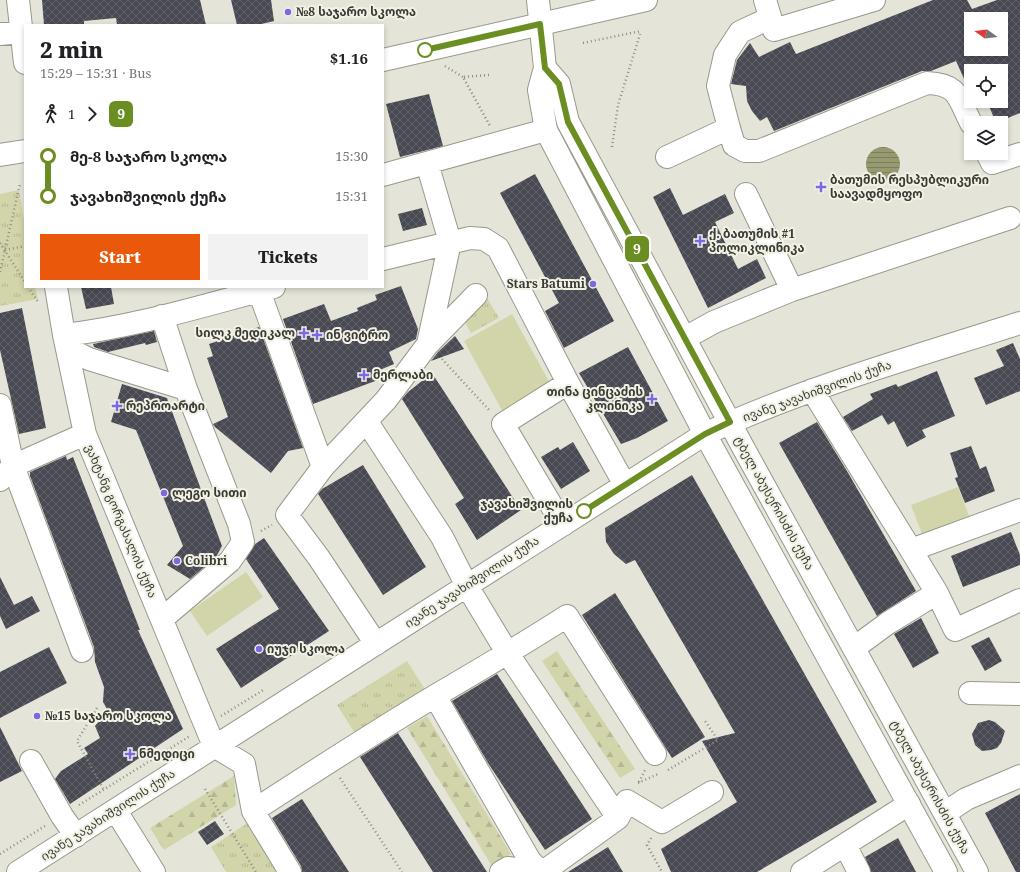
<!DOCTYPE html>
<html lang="en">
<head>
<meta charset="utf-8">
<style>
  :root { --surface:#fff; --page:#f2f2f2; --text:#202124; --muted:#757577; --accent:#ea580c }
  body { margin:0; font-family:"Noto Serif","Noto Sans Georgian",serif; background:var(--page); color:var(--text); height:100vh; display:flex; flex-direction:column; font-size:15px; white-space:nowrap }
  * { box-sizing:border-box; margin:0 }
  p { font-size:13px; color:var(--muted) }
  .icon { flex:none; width:22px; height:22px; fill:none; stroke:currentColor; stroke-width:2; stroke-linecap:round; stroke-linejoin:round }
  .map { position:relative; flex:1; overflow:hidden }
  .details { position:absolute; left:24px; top:24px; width:360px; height:264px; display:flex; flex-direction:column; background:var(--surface); border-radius:0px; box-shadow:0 2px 6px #0003 }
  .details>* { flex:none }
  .badge { padding:0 8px; border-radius:6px; font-size:14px; line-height:26px }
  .needle { width:26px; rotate:285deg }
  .controls { position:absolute; left:964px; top:12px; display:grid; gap:8px }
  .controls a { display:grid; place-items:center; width:44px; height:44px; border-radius:0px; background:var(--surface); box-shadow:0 2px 6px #0003; font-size:20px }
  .map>.badge { position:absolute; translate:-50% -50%; box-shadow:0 0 0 2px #fff }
  .legs { display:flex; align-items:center; gap:6px; height:44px; padding:0 16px; font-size:13px }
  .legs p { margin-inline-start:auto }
  .headline { display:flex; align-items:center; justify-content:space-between; height:68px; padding:0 16px }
  h1 { font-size:22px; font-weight:800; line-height:30px }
  .action { display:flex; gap:8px; margin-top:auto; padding:8px 16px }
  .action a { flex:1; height:46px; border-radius:0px; background:var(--accent); color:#fff; font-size:16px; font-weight:800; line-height:46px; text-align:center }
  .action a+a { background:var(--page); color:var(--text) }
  ul { padding:0 16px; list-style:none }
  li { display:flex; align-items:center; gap:14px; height:40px; font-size:15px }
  li i { display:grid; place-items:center; width:6px; height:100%; margin:0 5px; background:currentColor }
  li i::after { content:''; width:10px; height:10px; margin:-5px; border:3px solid; border-radius:50%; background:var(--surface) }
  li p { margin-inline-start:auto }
  li:first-child i { background:linear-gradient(#0000 50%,currentColor 0) }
  li:last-child i { background:linear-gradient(currentColor 50%,#0000 0) }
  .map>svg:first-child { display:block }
</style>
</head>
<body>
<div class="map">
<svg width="1020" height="872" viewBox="0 0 1020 872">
  <defs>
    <pattern id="forest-firs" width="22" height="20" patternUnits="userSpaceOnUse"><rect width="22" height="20" fill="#d2d4a9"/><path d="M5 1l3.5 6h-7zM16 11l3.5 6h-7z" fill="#b5b792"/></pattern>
    <pattern id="park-tufts" width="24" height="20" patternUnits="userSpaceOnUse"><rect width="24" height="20" fill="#d2d4a9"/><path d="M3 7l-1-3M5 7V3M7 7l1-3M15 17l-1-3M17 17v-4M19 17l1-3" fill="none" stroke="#b5b792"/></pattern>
    <pattern id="water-rules" width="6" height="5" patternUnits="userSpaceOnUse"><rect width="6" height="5" fill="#97996f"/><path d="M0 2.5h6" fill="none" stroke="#7c7e5c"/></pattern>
    <pattern id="building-cross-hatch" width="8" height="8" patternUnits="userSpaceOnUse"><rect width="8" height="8" fill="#494953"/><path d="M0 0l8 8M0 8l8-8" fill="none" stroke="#626269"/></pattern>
  </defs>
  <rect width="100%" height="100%" fill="#e4e5d8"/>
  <path fill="#d2d4a9" d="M512 314 552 387 504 414 464 341Z
    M958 487 969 516 922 534 911 505Z
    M246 572 263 597 207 636 190 611Z"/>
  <path fill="url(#forest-firs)" d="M557 651 635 769 620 778 542 661Z
    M427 716 511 854 492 866 407 728Z
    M234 776 236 805 164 850 150 828Z"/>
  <path fill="url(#park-tufts)" d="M19 190 25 226V287H35L38 299 0 306V194Z
    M487 298 499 318 471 333 460 313Z
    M407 661 426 691 356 735 337 705Z
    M249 822 279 872H226L211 847Z"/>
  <path fill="url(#water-rules)" d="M866 164a17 17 0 1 1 34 0a17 17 0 1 1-34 0Z"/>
  <path fill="url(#building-cross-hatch)" fill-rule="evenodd" d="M42 0H200L206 25H117L116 18 84 21V25H44Z
    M231 0H271L274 21 257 25H237Z
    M933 0H967L972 9 997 0H1020V113L996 123 987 101H1001V71H974L971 63V94L956 61 931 71H922L774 131 767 117 760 121 752 111 747 101 746 86 731 84 737 60 750 43 759 57 790 42 796 54ZM971 19H1001V49H971Z
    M429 94 443 146 400 157 386 104Z
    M535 174 614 321 564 348 545 311 559 303 500 193Z
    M670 188 683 215 725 194 734 213 715 222 738 269 757 259 766 278 708 308 653 197Z
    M422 208 427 225 403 231 398 214Z
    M401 286 418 329 416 339 389 352 394 364 375 372 378 380 313 404 283 319 324 304 331 321 358 311 357 308 377 300 375 295Z
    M81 287H111L114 304 86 309Z
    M22 308 46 428 19 434 0 350V313Z
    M259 327 303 448 288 451 271 473 215 427 213 424 228 417 207 358 213 356 209 344Z
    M154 331 157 342 146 345 145 343 108 352 94 347 93 344Z
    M455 336 464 349 431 361 438 352Z
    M1013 343 1020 359V391L986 405 974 378 1004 366 996 350Z
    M628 347 668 421 637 438 621 444 579 373Z
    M937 371 955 416 922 430 926 437 907 447 894 421 888 425 882 415 852 431 843 417 873 399 870 394 896 384 898 387Z
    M432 373 521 510 477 540 455 504 464 498 402 399 408 392Z
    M122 384 167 398 222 546 216 557 190 579 167 565 183 546 136 430 111 422Z
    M817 422 847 471 916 591 877 616 779 443Z
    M573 442 590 471 561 489 541 457 558 447 560 450Z
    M971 446 980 469 986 466 995 491 965 503 955 478 958 477 950 453Z
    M66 456 67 460 73 457 140 630H138L183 729 70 804 55 779 61 771 88 754 84 748 100 738 95 726 108 711 103 702 104 687 95 662 94 647 30 476V472Z
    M363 465 426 567 383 595 318 494 322 489Z
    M692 475 877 802 757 872H671L661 849 737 802 702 741 735 733 635 560 626 564 614 554 606 542 605 528Z
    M1011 532 1020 555V565L963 587 951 556Z
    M264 538 329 631 241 688 216 649 279 609 246 559 255 544Z
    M0 577 14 605 32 596 40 611 6 629 0 616Z
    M615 593 705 737 672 758 582 615Z
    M921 618 939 653 913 668 894 634Z
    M989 637 1002 661 985 671 971 646Z
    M49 647 67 683 0 718V672Z
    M497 674 592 819 545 850 488 763 452 701Z
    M989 720 995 722 1005 731 1001 743 997 748 991 750 982 751 975 745 972 734 978 723Z
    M0 727 22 771 0 782Z
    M398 733 487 872H433L360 757Z
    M1020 794V872H1016L985 813Z
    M302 799 349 872H302L301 866 272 818Z
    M215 821 224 834 207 845 198 832Z
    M898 838 916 872H871L865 857Z
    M608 847 623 872H568Z"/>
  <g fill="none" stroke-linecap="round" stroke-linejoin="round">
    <defs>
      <path id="minor" d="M18 0 25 63
        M765 0 774 30 874 0
        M0 34 21 32
        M383 60 646 0
        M729 128 734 145 745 151H759L927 83C959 84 958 98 971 123
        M987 153 992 163 1020 154
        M0 155 25 151
        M667 157 729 128 718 86 725 55 740 32 770 18
        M427 163 450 242 428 344
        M383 175 546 130
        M383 259 470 238 484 239 498 248 568 383
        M56 287 64 335 85 434 214 746
        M792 290 1010 218
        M259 291 323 467
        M162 316 186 389 239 524 243 542 230 561 162 619
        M64 335C135 327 205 305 274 287
        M685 338 714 322 792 290 746 194
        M67 348 89 359 186 389
        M812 390 911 550 937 593 955 630 1020 600
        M0 405 13 466 82 651
        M367 422 442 537 467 586 508 654 618 818
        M0 480 13 466 85 434
        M563 525 503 424 568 383 625 485
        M911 550 1020 510
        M376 644 319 558 287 515 323 467 386 400 428 344 476 295
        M854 648 888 623 937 593
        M970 693 1020 694
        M435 696 530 861 541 872
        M214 746 244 764 253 811 290 872
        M31 761 62 816 76 836
        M116 811 154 872
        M253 811C313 772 373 733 435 696 479 670 524 644 567 616L655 754
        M945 813 966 799 1020 776
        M845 845 859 872
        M18 872 705 434C806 387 914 357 1020 323
        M501 872 508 868 537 872
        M543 872 618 818 627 801 662 822 712 792
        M802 872 909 804"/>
      <path id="major" d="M538 0 545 68 539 90 546 130 705 434 946 872
        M545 68 559 84 568 122 744 449 977 872"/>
    </defs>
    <use href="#minor" stroke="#98998d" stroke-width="24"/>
    <use href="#major" stroke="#98998d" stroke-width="24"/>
    <path stroke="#8c8d84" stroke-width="2.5" stroke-dasharray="1 3" stroke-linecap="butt" d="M583 43 641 31
      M445 66 463 77
      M489 75 463 77 490 126
      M612 147 618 105 641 31
      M0 243 25 282
      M5 250 25 246
      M0 272 20 184
      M28 287 38 302
      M442 359 490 411
      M261 531 272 525
      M97 708 77 741 104 790
      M221 716 265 689
      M668 770 718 740 705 721
      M340 778 402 872
      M639 782 645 770
      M638 783 658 774
      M205 789 256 872
      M79 805 190 736
      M651 838 647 845 662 872
      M0 854 45 826"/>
    <use href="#minor" stroke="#fff" stroke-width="22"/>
    <use href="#major" stroke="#fff" stroke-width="22"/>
  </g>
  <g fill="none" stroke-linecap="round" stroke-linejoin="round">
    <defs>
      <path id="line-1" d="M425 50 540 24 545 68 559 84 568 122 730 422 705 434 584 511"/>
    </defs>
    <use href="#line-1" stroke="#fff" stroke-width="9"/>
    <use href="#line-1" stroke="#6b8e23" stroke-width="6"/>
  </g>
  <g fill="#7d67e3" stroke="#f1f2e5" stroke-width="1.5">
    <circle cx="288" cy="12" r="4"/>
    <path d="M819 181h4v4h4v4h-4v4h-4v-4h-4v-4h4z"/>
    <path d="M698 235h4v4h4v4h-4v4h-4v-4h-4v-4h4z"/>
    <circle cx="593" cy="284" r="4"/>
    <path d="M302 327h4v4h4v4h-4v4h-4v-4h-4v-4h4z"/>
    <path d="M315 329h4v4h4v4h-4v4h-4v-4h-4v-4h4z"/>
    <path d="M362 369h4v4h4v4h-4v4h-4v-4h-4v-4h4z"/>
    <path d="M650 393h4v4h4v4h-4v4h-4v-4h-4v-4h4z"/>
    <path d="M115 400h4v4h4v4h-4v4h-4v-4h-4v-4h4z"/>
    <circle cx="164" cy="493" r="4"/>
    <circle cx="177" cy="561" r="4"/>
    <circle cx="259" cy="649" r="4"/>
    <circle cx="37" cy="716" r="4"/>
    <path d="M128 748h4v4h4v4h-4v4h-4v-4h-4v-4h4z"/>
  </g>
  <g fill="#fff" stroke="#6b8e23" stroke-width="2">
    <circle cx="425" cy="50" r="7"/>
    <circle cx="584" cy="511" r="7"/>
  </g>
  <g text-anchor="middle" stroke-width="4" stroke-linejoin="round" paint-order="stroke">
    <g font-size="12" font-weight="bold" fill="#3b3b36" stroke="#f1f2e5" text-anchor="start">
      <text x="296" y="16">№8 საჯარო სკოლა</text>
      <text x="830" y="184">ბათუმის რესპუბლიკური<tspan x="830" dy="14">საავადმყოფო</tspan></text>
      <text x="709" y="238">ქ. ბათუმის #1<tspan x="709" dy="14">პოლიკლინიკა</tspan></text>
      <text x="585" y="288" text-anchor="end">Stars Batumi</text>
      <text x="295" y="337" text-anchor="end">სილკ მედიკალ</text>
      <text x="326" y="339">ინ ვიტრო</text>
      <text x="373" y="379">მერლაბი</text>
      <text x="643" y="396" text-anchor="end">თინა ცინცაძის<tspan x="643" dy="14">კლინიკა</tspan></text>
      <text x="126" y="410">რეპროარტი</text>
      <text x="172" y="497">ლეგო სითი</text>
      <text x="185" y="565">Colibri</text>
      <text x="267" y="653">იუჯი სკოლა</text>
      <text x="45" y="720">№15 საჯარო სკოლა</text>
      <text x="139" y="758">ნმედიცი</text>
    </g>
    <g font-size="12" fill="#3b3b36" stroke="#f1f2e5">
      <text transform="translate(817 391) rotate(-20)" y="4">ივანე ჯავახიშვილის ქუჩა</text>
      <text transform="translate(774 503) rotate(61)" y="4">ტბელ აბუსერისძის ქუჩა</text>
      <text transform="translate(121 521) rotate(67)" y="4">ვახტანგ გორგასალის ქუჩა</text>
      <text transform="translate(472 582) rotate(-33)" y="4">ივანე ჯავახიშვილის ქუჩა</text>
      <text transform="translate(930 787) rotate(61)" y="4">ტბელ აბუსერისძის ქუჩა</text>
      <text transform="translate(108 815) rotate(-33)" y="4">ივანე ჯავახიშვილის ქუჩა</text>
    </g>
    <g font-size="12" font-weight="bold" fill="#3b3b36" stroke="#f1f2e5" text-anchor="end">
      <text x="573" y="508">ჯავახიშვილის<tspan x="573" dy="14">ქუჩა</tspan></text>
    </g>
  </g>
</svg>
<div class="controls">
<a><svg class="needle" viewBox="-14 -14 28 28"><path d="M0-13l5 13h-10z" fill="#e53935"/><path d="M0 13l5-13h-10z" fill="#757577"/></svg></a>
<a><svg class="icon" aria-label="locate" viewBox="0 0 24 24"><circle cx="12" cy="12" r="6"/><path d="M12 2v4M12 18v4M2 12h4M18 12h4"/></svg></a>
<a><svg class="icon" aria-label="layers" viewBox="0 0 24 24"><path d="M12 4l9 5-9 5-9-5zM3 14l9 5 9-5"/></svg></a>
</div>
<b class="badge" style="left:637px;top:249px;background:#6b8e23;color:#fff">9</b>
<section class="details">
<div class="headline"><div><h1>2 min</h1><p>15:29 – 15:31 · Bus</p></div><b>$1.16</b></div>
<div class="legs"><svg class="icon" aria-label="walk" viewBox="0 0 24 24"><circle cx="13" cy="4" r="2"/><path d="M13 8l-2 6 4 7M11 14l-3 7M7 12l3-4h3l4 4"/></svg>1<svg class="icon" aria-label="forward" viewBox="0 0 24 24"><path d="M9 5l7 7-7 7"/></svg><b class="badge" style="background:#6b8e23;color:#fff">9</b></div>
<ul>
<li><i style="color:#6b8e23"></i><b>მე-8 საჯარო სკოლა</b><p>15:30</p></li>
<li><i style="color:#6b8e23"></i><b>ჯავახიშვილის ქუჩა</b><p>15:31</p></li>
</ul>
<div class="action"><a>Start</a><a>Tickets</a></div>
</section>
</div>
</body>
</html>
